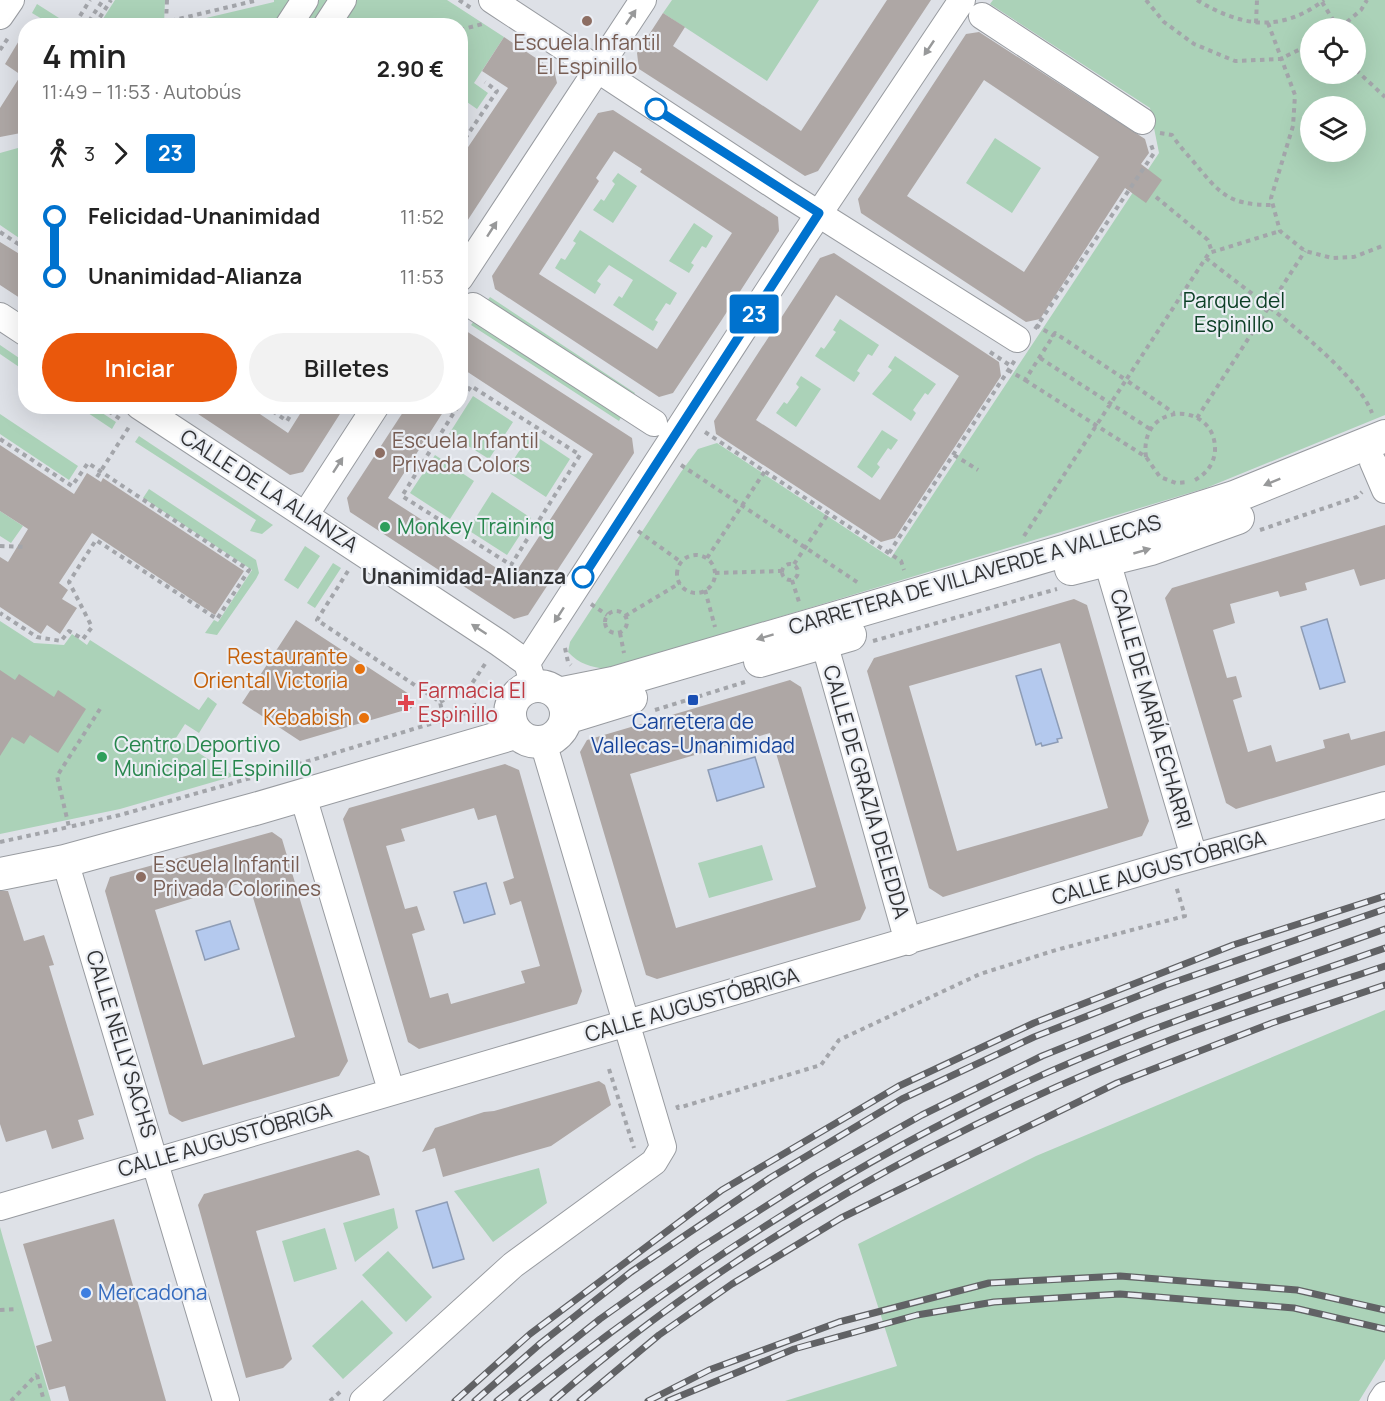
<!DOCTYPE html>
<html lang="es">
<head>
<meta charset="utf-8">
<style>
  :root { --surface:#fff; --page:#f2f2f2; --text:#222; --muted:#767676; --accent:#ea580c }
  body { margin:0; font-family:Manrope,sans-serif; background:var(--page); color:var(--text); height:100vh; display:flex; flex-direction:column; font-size:22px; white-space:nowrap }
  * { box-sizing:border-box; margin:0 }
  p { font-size:20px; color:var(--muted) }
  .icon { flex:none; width:33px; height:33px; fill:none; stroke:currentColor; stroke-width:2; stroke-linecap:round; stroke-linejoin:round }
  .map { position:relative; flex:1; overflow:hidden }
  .side { position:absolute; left:18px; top:18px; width:450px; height:396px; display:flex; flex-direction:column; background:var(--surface); border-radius:24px; box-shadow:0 6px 24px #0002 }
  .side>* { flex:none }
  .badge { padding:0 12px; border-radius:4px; font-size:21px; line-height:39px }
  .controls { position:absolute; left:1300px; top:18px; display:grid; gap:12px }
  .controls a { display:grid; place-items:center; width:66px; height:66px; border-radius:50%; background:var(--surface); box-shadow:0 6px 24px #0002; font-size:30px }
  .map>.badge { position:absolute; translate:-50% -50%; box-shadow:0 0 0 3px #fff }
  .legs { display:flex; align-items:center; gap:9px; height:66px; padding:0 24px; font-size:20px }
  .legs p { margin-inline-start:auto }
  .overview { display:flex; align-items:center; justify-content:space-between; height:102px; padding:0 24px }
  h1 { font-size:33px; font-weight:600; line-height:45px }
  .action { display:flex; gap:12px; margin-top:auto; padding:12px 24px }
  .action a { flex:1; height:69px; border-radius:36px; background:var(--accent); color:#fff; font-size:24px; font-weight:600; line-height:69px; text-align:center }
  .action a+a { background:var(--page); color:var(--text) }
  ul { padding:0 24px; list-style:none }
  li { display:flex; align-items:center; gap:21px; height:60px; font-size:22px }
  li i { display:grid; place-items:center; width:9px; height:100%; margin:0 8px; background:currentColor }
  li i::after { content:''; width:15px; height:15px; margin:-8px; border:4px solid; border-radius:50%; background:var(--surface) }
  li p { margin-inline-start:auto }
  li:first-child i { background:linear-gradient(#0000 50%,currentColor 0) }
  li:last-child i { background:linear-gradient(currentColor 50%,#0000 0) }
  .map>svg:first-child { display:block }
</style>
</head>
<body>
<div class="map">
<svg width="1385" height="1401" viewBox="0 0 1385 1401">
  <rect width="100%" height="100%" fill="#dee1e7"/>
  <path fill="#abd2b8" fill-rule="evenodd" d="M115 0H165L164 25H99Z
    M274 0H447L504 37 474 83 488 93 477 109 464 100 461 104 460 26H172L274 2Z
    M672 0H819L767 81 663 13Z
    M993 0H1385V415L1206 488 607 669C591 667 579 664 568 652L570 642 681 472 698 449 717 443 891 558 1159 153 1150 108 990 4ZM1311 28H1356V74H1311ZM1311 106H1356V152H1311Z
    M37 4 70 25H52L32 13Z
    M995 138 1041 168 1012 213 966 183Z
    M25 146 26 241 25 242 0 225V153Z
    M618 173 637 186 613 223 593 210 601 199 604 201 615 184 612 181Z
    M694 223 713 236 706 248 702 246 691 263 694 265 689 273 669 261Z
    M580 230 677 293 670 305 666 303 655 320 658 322 653 331 613 305 619 296 622 298 633 280 609 265 597 281 601 284 595 294 555 268 561 258 565 260 576 243 573 241Z
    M490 297 635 393 630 400 484 305Z
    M477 317 624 412 619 421 471 325Z
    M840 319 879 345 872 356 868 354 857 371 860 373 854 382 815 356 821 347 824 349 836 332 833 330Z
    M0 345 25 362V371L0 354Z
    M895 356 936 384 928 395 925 393 913 410 916 413 911 421 872 394 892 370 888 367Z
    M801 376 821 389 796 427 776 413 784 402 787 404 799 387 796 384Z
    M473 396 513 422 489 459 449 434Z
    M79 407H93L116 422 112 429Z
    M0 414 78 466 69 480 0 434Z
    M882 430 898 440 891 450 888 448 877 464 880 467 872 478 857 467Z
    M531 433 570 459 546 497 506 471Z
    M139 436 273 525 262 534 250 531 256 520 135 442Z
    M435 455 474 481 450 519 410 493Z
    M149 489 256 560 259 573 256 579 217 635 205 633 214 620 218 622 252 570 143 498Z
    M492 492 531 518 507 555 468 530Z
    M0 511 23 526 11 543 0 536Z
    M305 546 320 556 298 589 284 580Z
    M333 563 341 568 315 608 307 603Z
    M0 621 34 643 64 645 72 634 87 645 90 640 199 710 208 697 217 704 199 733 185 724 176 738 234 776 120 809 0 834Z
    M762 845 773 880 709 898 698 863Z
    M1385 1010V1359L1359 1401H785L897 1366 858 1244 1036 1156Z
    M539 1168 547 1203 493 1242 454 1191Z
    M394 1208 398 1228 355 1262 343 1223Z
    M0 1227 3 1238 51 1401H0Z
    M325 1228 337 1269 294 1282 282 1241Z
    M388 1251 432 1297 406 1322 362 1275Z
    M362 1300 393 1333 343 1379 312 1346Z"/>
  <path fill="#b4c9ee" stroke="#8d9cb6" stroke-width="1.5" d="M1327 619 1345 682 1320 689 1301 627Z
    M1041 669 1062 738 1057 739 1058 742 1042 746 1041 743 1036 745 1016 676Z
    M755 757 764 787 717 801 708 770Z
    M486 883 495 914 464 923 454 892Z
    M230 921 239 949 205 960 196 931Z
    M447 1202 464 1259 433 1268 416 1211Z"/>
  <path fill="#aea7a5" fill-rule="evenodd" d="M887 0H931L818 171 805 176 639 69 637 53 663 13 685 27 673 46 801 131Z
    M26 29V132L0 137V108L21 75 5 64Z
    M979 32 1145 139 1149 153 1141 164 1162 180 1146 203 1125 188 1040 319 1026 322 861 213 858 199 966 34ZM984 80 1099 157 1024 272 907 196Z
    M504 37 554 70 557 83 460 232V159L508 88 482 71Z
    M613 110 778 217 779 231 721 321 673 393 659 397 495 289 492 276 598 113ZM614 151 642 169 640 172 732 233 657 349 539 274 599 181 596 178Z
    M0 242 26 258V302L0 285Z
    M834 253 999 362 1001 376 895 538 881 542 716 434 714 421 820 258ZM836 295 959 376 880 500 756 420Z
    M460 327 632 438 634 453 591 519 528 615 514 619 350 512 347 498 407 406H447L388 498 512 578 593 454 460 367Z
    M186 406H248L288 433 305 406H345L303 472 290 475Z
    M0 445 74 494 87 473 101 482 103 478 244 571 215 615 92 533 59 583 68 590 62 599 77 608 60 634 47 625 41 634 0 607V557L8 562 28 529 0 511Z
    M1385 525V579L1360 586 1354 569 1305 583 1307 590 1280 597 1278 591 1230 604 1235 623 1213 630 1227 678 1236 676 1242 697 1233 700 1248 752 1271 745 1276 762 1325 748 1323 740 1349 733 1351 740 1385 731V765L1236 809 1226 803 1165 598 1172 588Z
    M1074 599 1087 605 1149 821 1142 836 943 897 929 888 867 671 874 658ZM1060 643 1108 808 957 851 909 686Z
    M296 620 409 694 412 708 300 741 242 703Z
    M0 670 15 680 19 674 54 697 58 690 86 709 58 753 30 735 24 744 12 737 0 756Z
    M790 680 801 687 866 908 860 920 657 979 646 975 580 752 587 740ZM770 733 816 887 676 928 630 774Z
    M505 764 519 770 582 991 577 1004 419 1049 408 1042 343 819 349 808ZM474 808 478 820 496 815 514 878 503 882 510 905 521 901 540 966 521 971 525 983 451 1004 448 993 430 998 412 934 425 930 417 906 405 909 386 846 405 841 401 829Z
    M272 832 282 839 348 1061 339 1076 182 1122 169 1114 105 891 110 877ZM248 881 295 1037 203 1065 155 910Z
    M0 891H8L24 941 44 935 54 965 49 966 94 1115 78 1120 84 1139 52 1149 46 1130 6 1142 0 1124Z
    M599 1081 605 1085 611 1105 551 1146 443 1177 435 1148 422 1152 435 1128 484 1112 494 1111Z
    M358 1150 369 1156 380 1195 256 1231 292 1359 283 1368 246 1378 198 1205 204 1194Z
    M114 1219 166 1401H69L65 1386 49 1390 36 1346 52 1341 23 1244Z"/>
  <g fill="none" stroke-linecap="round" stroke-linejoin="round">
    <defs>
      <path id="minor" d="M492 0 787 194 1017 339
        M0 16 11 0
        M982 16 1142 121
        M288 26 305 0
        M326 26 343 0
        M460 278 643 0
        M473 306 654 423
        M0 316 26 333
        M139 406 499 643 527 663 534 686
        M1373 462 1385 490
        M306 514 376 406
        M1107 561 1194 857
        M824 642 908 942
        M527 663 798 245 962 0
        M303 796 391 1090
        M65 861 226 1401
        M0 1207 1169 864 1385 805
        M363 1401 513 1265 654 1162 663 1147 543 742
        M1381 1401 1385 1395"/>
      <path id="major" d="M1071 569 1151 549 1238 518
        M760 661 850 635
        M510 714a28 28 0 1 1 56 0a28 28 0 1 1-56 0Z
        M558 694 613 683 1067 550 1234 497 1385 436
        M566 718 631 698
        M0 874 65 861 255 809 515 733"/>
    </defs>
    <use href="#minor" stroke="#989ba0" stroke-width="28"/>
    <use href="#major" stroke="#989ba0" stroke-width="34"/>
    <path stroke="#a3a5aa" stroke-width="4" stroke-dasharray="4.5 4.5" stroke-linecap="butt" d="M167 0 166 22 258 0
      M459 0 471 8
      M1146 0 1164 22 1194 44 1235 61 1280 59 1311 44
      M1197 0C1241 27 1281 33 1324 0
      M1322 2 1338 28
      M80 16 90 0
      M89 21 103 0
      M1256 23 1257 0
      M1268 23 1295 95 1293 126 1271 198 1280 231 1305 251 1332 258 1354 257 1385 245
      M95 25 111 0
      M1340 28 1361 10 1367 0
      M460 30 486 23
      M0 50 8 38
      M1356 70 1385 97
      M1160 133 1172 135C1178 144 1185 152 1192 160 1220 193 1226 205 1273 205
      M460 146 497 91 485 82
      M1156 197 1208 240 1212 252
      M0 232 26 249
      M1206 258C1249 293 1353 364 1372 413
      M1036 325 1054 336
      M1035 329 1154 153 1150 142
      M990 352 1011 366
      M1040 358 1150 429
      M1008 370 1025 380 1055 333 1126 380 1209 253 1280 231
      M1025 380 1146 457 1160 477 1176 483 1188 482
      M101 406 120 419
      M265 406 287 421 296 406
      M458 406 402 496 511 565 580 455 471 386 460 403
      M1197 418 1305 251
      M705 432 901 561 904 570
      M0 439 72 486 88 463 249 570 217 619 96 540 69 582 92 627 83 639 69 631 61 641 37 637 0 613
      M954 455 978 470
      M1146 457C1138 401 1217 400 1215 451 1214 464 1206 474 1195 480
      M681 465 860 584
      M97 477 129 427
      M1260 530 1357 497 1362 492
      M638 531 681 562
      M1024 536 1126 380 1174 413
      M0 546 27 547
      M889 553 1015 360
      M677 574a19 19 0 1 1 38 0a19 19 0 1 1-38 0Z
      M707 558 765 471
      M782 572a8 8 0 1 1 16 0a8 8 0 1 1-16 0Z
      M794 564 828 514
      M348 571 317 620 440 702 444 720
      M715 573 782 571
      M792 580 799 602
      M705 590 715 627
      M591 604 607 615
      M605 622a11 11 0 1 1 22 0a11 11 0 1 1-22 0Z
      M625 616 680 583
      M620 633 624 653
      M873 641 1057 589
      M565 648 568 662 571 665
      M440 702 469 688
      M100 709 57 776 69 827 120 815 279 770 476 710 469 688 487 661
      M655 710 745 682
      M0 842 69 827
      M609 1069 634 1148
      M677 1105 678 1108 821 1065 839 1040 980 974 1056 950 1185 916 1176 886
      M0 1310 18 1309
      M37 1375 44 1401
      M11 1401 37 1374
      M330 1401 341 1391"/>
    <use href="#minor" stroke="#fff" stroke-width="26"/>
    <use href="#major" stroke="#fff" stroke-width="32"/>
    <defs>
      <path id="rail" d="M455 1401 530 1334 722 1190 899 1086 1034 1023 1233 945 1385 896
        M475 1401 541 1343 631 1272 770 1178 902 1099 1034 1037 1166 985 1385 909
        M497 1401 600 1319 700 1248 815 1175 922 1115 1042 1056 1144 1015 1385 929
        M522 1401C667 1285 818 1184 985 1102 1113 1038 1250 995 1385 948
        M553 1401C730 1246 951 1124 1170 1040 1241 1013 1313 990 1385 966
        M580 1401 659 1335 732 1284 841 1218 1117 1083 1272 1023 1385 985
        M648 1401 709 1370 839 1322 989 1283 1120 1276 1297 1290 1385 1310
        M668 1401 794 1349 917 1315 994 1302 1120 1294 1294 1308 1385 1329"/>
    </defs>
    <use href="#rail" stroke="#616265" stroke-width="7"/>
    <use href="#rail" stroke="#ebeef4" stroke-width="4.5" stroke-dasharray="14" stroke-linecap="butt"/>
  </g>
  <defs><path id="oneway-solid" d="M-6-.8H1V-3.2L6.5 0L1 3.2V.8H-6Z" transform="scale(1.5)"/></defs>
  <g fill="#98999a">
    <use href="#oneway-solid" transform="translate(631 17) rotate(-56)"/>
    <use href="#oneway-solid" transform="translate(929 48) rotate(124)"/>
    <use href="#oneway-solid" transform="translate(492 229) rotate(-57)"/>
    <use href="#oneway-solid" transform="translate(338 465) rotate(-57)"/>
    <use href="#oneway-solid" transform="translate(1272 482) rotate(158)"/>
    <use href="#oneway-solid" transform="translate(1142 551) rotate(-16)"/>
    <use href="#oneway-solid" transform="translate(559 615) rotate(123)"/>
    <use href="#oneway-solid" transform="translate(479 629) rotate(-147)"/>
    <use href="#oneway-solid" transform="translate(765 637) rotate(163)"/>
  </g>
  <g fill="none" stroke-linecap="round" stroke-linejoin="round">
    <defs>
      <path id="line-1" d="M583 577 819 213 656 109"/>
    </defs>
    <use href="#line-1" stroke="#fff" stroke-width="14"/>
    <use href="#line-1" stroke="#0072ce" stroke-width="9"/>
  </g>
  <g fill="#8d6e63" stroke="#ebeef4" stroke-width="2">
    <circle cx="587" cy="21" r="6"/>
    <circle cx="380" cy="453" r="6"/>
    <circle cx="141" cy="877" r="6"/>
  </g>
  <g fill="#fff" stroke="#0072ce" stroke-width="3">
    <circle cx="656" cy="109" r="10"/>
    <circle cx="583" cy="577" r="10"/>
  </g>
  <g fill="#2e9e5b" stroke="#ebeef4" stroke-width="2">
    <circle cx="385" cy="527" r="6"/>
    <circle cx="102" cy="757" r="6"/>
  </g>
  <g fill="#e8710a" stroke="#ebeef4" stroke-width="2">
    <circle cx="360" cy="669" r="6"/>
    <circle cx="364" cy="718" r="6"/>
  </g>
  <rect fill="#1a4fb4" stroke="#ebeef4" stroke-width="2" x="687" y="694" width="12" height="12" rx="3"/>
  <path fill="#e0444e" stroke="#ebeef4" stroke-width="2" d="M403 694h6v6h6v6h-6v6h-6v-6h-6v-6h6z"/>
  <circle fill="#3f7fe0" stroke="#ebeef4" stroke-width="2" cx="86" cy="1293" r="6"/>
  <g text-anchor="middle" stroke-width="4.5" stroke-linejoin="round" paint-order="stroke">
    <g font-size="21" fill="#785e54" stroke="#ebeef4" text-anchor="start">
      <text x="587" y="50" text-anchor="middle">Escuela Infantil<tspan x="587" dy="24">El Espinillo</tspan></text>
      <text x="392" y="448">Escuela Infantil<tspan x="392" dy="24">Privada Colors</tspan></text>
      <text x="153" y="872">Escuela Infantil<tspan x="153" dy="24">Privada Colorines</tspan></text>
    </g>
    <g font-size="21" fill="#0d4026" stroke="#ebeef4">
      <text x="1234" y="308">Parque del<tspan x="1234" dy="24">Espinillo</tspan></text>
    </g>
    <g font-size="21" fill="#323335" stroke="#ebeef4">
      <text transform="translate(269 491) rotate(33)" y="7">CALLE DE LA ALIANZA</text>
      <text transform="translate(975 575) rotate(-16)" y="7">CARRETERA DE VILLAVERDE A VALLECAS</text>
      <text transform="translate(1151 709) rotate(74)" y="7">CALLE DE MARÍA ECHARRI</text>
      <text transform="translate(866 792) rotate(74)" y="7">CALLE DE GRAZIA DELEDDA</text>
      <text transform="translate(1159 868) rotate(-16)" y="7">CALLE AUGUSTÓBRIGA</text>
      <text transform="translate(692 1005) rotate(-16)" y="7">CALLE AUGUSTÓBRIGA</text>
      <text transform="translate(121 1044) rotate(73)" y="7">CALLE NELLY SACHS</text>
      <text transform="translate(225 1140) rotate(-16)" y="7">CALLE AUGUSTÓBRIGA</text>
    </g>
    <g font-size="21" fill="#27864d" stroke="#ebeef4" text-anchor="start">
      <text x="397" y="534">Monkey Training</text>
      <text x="114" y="752">Centro Deportivo<tspan x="114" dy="24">Municipal El Espinillo</tspan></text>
    </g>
    <g font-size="21" font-weight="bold" fill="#323335" stroke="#ebeef4" text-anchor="end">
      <text x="566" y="584">Unanimidad-Alianza</text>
    </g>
    <g font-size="21" fill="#c56008" stroke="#ebeef4" text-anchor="end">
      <text x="348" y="664">Restaurante<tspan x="348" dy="24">Oriental Victoria</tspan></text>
      <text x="352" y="725">Kebabish</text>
    </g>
    <g font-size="21" fill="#be3a42" stroke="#ebeef4" text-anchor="start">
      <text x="418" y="698">Farmacia El<tspan x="418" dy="24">Espinillo</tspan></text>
    </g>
    <g font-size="21" fill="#164399" stroke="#ebeef4">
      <text x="693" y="729">Carretera de<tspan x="693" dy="24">Vallecas-Unanimidad</tspan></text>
    </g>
    <g font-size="21" fill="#366cbe" stroke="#ebeef4" text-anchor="start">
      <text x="98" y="1300">Mercadona</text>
    </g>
  </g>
</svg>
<div class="controls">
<a><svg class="icon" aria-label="locate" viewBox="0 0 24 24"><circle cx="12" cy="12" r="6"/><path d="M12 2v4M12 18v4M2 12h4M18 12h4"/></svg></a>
<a><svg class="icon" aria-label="layers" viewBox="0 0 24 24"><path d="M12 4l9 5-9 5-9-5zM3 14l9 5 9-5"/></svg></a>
</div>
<b class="badge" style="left:754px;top:314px;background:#0072ce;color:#fff">23</b>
<section class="side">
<div class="overview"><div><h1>4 min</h1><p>11:49 – 11:53 · Autobús</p></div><b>2.90 €</b></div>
<div class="legs"><svg class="icon" aria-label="walk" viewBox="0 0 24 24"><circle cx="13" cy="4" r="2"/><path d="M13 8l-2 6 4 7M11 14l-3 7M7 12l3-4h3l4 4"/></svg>3<svg class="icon" aria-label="forward" viewBox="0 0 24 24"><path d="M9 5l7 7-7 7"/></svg><b class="badge" style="background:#0072ce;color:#fff">23</b></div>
<ul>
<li><i style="color:#0072ce"></i><b>Felicidad-Unanimidad</b><p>11:52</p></li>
<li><i style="color:#0072ce"></i><b>Unanimidad-Alianza</b><p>11:53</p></li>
</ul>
<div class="action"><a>Iniciar</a><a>Billetes</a></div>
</section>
</div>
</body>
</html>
